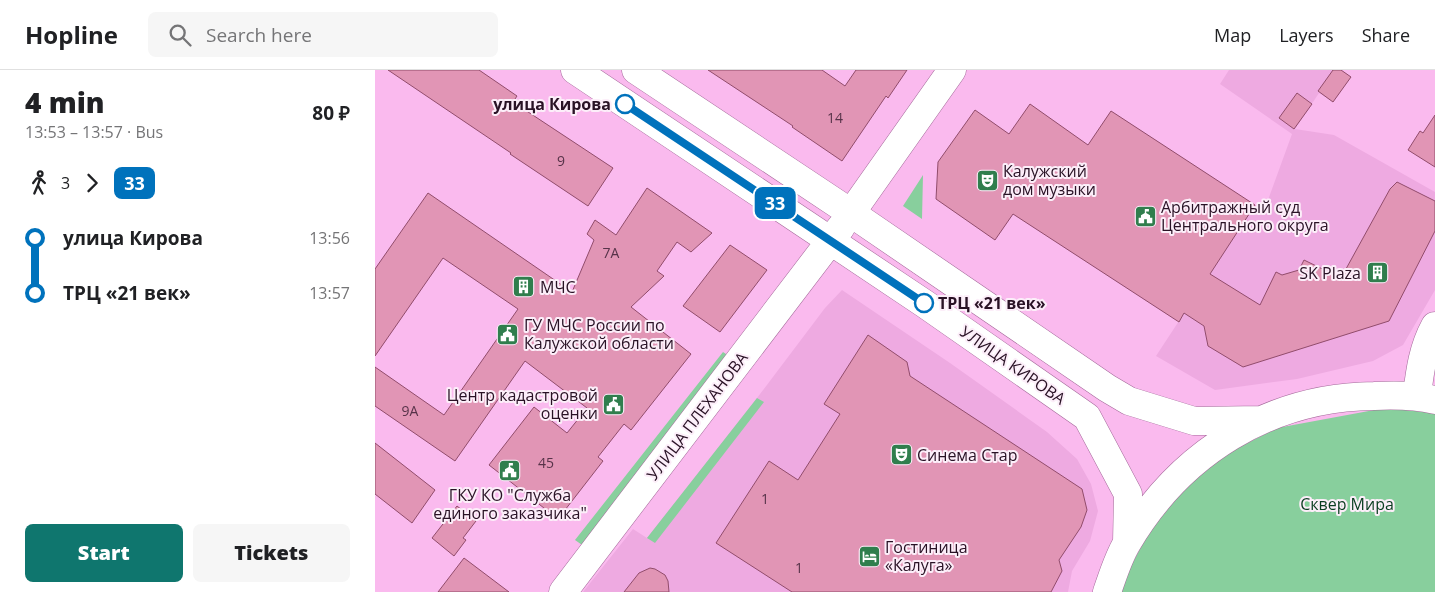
<!DOCTYPE html>
<html lang="en">
<head>
<meta charset="utf-8">
<style>
  :root { --surface:#fff; --page:#f6f6f6; --text:#202124; --muted:#757577; --line:#e0e0e0; --accent:#0f766e }
  body { margin:0; font-family:"Open Sans",sans-serif; background:var(--page); color:var(--text); height:100vh; display:flex; flex-direction:column; font-size:19px; white-space:nowrap }
  * { box-sizing:border-box; margin:0 }
  p { font-size:16px; color:var(--muted) }
  .icon { flex:none; width:28px; height:28px; fill:none; stroke:currentColor; stroke-width:2; stroke-linecap:round; stroke-linejoin:round }
  .map { position:relative; flex:1; overflow:hidden }
  .details { display:flex; flex-direction:column; background:var(--surface); width:375px }
  .details>* { flex:none }
  .badge { padding:0 10px; border-radius:8px; font-size:18px; line-height:32px }
  .map>.badge { position:absolute; translate:-50% -50%; box-shadow:0 0 0 2px #fff }
  .legs { display:flex; align-items:center; gap:8px; height:55px; padding:0 25px; font-size:16px }
  .legs p { margin-inline-start:auto }
  .head { display:flex; align-items:center; justify-content:space-between; height:85px; padding:0 25px }
  h1 { font-size:28px; font-weight:800; line-height:38px }
  .primary-button { display:flex; gap:10px; margin-top:auto; padding:10px 25px }
  .primary-button a { flex:1; height:58px; border-radius:8px; background:var(--accent); color:#fff; font-size:20px; font-weight:800; line-height:58px; text-align:center }
  .primary-button a+a { background:var(--page); color:var(--text) }
  ul { padding:0 25px; list-style:none }
  li { display:flex; align-items:center; gap:18px; height:55px; font-size:19px }
  li i { display:grid; place-items:center; width:8px; height:100%; margin:0 6px; background:currentColor }
  li i::after { content:''; width:12px; height:12px; margin:-6px; border:4px solid; border-radius:50%; background:var(--surface) }
  li p { margin-inline-start:auto }
  li:first-child i { background:linear-gradient(#0000 50%,currentColor 0) }
  li:last-child i { background:linear-gradient(currentColor 50%,#0000 0) }
  header { display:flex; align-items:center; gap:30px; box-sizing:border-box; height:70px; padding:0 25px; background:var(--surface); border-bottom:1px solid var(--line) }
  header strong { font-size:24px }
  nav { display:flex; gap:28px; margin-inline-start:auto; font-size:18px }
  .search { width:350px; height:45px; background:var(--page); display:flex; align-items:center; gap:12px; box-sizing:border-box; padding:0 18px; border-radius:8px; color:var(--muted); font-size:19px }
  main { display:flex; flex:1; min-height:0 }
  .map>svg:first-child { display:block }
</style>
</head>
<body>
<header>
<strong>Hopline</strong>
<div class="search"><svg class="icon" aria-label="search" viewBox="0 0 24 24"><circle cx="10" cy="10" r="6"/><path d="M15 15l6 6"/></svg>Search here</div>
<nav><a>Map</a><a>Layers</a><a>Share</a></nav>
</header>
<main>
<section class="details">
<div class="head"><div><h1>4 min</h1><p>13:53 – 13:57 · Bus</p></div><b>80 ₽</b></div>
<div class="legs"><svg class="icon" aria-label="walk" viewBox="0 0 24 24"><circle cx="13" cy="4" r="2"/><path d="M13 8l-2 6 4 7M11 14l-3 7M7 12l3-4h3l4 4"/></svg>3<svg class="icon" aria-label="forward" viewBox="0 0 24 24"><path d="M9 5l7 7-7 7"/></svg><b class="badge" style="background:#0072bc;color:#fff">33</b></div>
<ul>
<li><i style="color:#0072bc"></i><b>улица Кирова</b><p>13:56</p></li>
<li><i style="color:#0072bc"></i><b>ТРЦ «21 век»</b><p>13:57</p></li>
</ul>
<div class="primary-button"><a>Start</a><a>Tickets</a></div>
</section>
<div class="map">
<svg width="1060" height="522" viewBox="0 0 1060 522">
  <rect width="100%" height="100%" fill="#fabaee"/>
  <path fill="#eeaae1" d="M854 0H966L976 7 958 32 944 23 920 59 959 65 1060 122V220L1028 275 998 291 922 309 840 320 781 286 880 135 889 141 917 64 845 14Z
    M467 220 575 293 672 362 702 389 716 414 723 441 715 471 697 501 693 522H208L258 459 272 468 382 328 450 238Z"/>
  <path fill="#88cf9d" d="M548 105 547 149 528 136Z
    M348 282 357 288 210 477 200 470Z
    M382 328 389 332 280 473 272 468Z
    M1010 338 1060 343V522H745L748 511 774 462 811 417 853 383 902 358Z"/>
  <path fill="#e195b5" stroke="#914c6b" d="M13 0H104L142 26 138 32 238 98 213 136 135 84 136 83Z
    M333 0H447L470 16 481 0H532L513 28 511 26 467 91 417 57 418 56Z
    M958 0H966L976 7 958 32 943 21Z
    M922 23 937 34 919 59 904 48Z
    M655 34 713 75 736 41 880 135 835 204 885 235 901 202 907 205 924 200 929 190 966 208 1015 119 1022 112 1060 131V161L1014 251 868 297 833 276 829 256 809 243 804 252 638 144 620 170 561 129 563 92 600 40 634 64Z
    M1060 45V97L1033 80 1045 61 1048 63Z
    M272 118 337 163 316 182 302 172 282 201 289 206 256 237 316 284 256 360 249 354 223 387 228 391 183 449 114 395 159 337 192 363 212 338 150 291 80 391 0 336V297L69 345 143 239 68 188 0 286V199L53 123 197 222 219 170 212 164 220 150 241 165Z
    M355 175 392 200 345 262 308 236Z
    M493 265 532 292 535 306 707 419 712 440 706 457 684 490 687 501 676 522H417L341 473 394 391 423 410 465 344 449 334Z
    M0 373 60 420 37 453 0 424Z
    M82 436 101 451 88 468 91 470 79 486 57 468Z
    M89 488 134 522H63Z
    M275 498 280 499 290 505 293 511 294 522H249L264 503Z"/>
  <g fill="none" stroke-linecap="round" stroke-linejoin="round">
    <defs>
      <path id="minor" d="M476 143 577 0
        M1042 325C1045 300 1048 278 1060 256"/>
      <path id="major" d="M200 0 550 234 712 347 753 424 752 473
        M261 0 476 143 732 318 754 331 819 351 886 350
        M188 522 466 157
        M732 522C738 505 743 488 752 473 805 383 894 327 999 326 1021 325 1039 325 1060 330"/>
    </defs>
    <use href="#minor" stroke="#a4699a" stroke-width="29"/>
    <use href="#major" stroke="#a4699a" stroke-width="29"/>
    <use href="#minor" stroke="#fff" stroke-width="28"/>
    <use href="#major" stroke="#fff" stroke-width="28"/>
  </g>
  <g fill="none" stroke-linecap="round" stroke-linejoin="round">
    <defs>
      <path id="line-1" d="M250 34 549 233"/>
    </defs>
    <use href="#line-1" stroke="#fff" stroke-width="11"/>
    <use href="#line-1" stroke="#0072bc" stroke-width="8"/>
  </g>
  <defs>
    <symbol id="theatre-square" viewBox="-11 -11 22 22"><rect x="-9" y="-9" width="18" height="18" rx="4" fill="#307e4d" stroke="#fceef9"/><path d="M-5-5.5Q0-4 5-5.5V0Q5 5 0 6Q-5 5-5 0ZM-3.3-2.5H-1v1.5H-3.3ZM1-2.5H3.3v1.5H1ZM-2.8 1Q0 5.5 2.8 1Z" fill="#fff"/></symbol>
    <symbol id="civic-square" viewBox="-11 -11 22 22"><rect x="-9" y="-9" width="18" height="18" rx="4" fill="#307e4d" stroke="#fceef9"/><path d="M-.6-6.5H3V-4.5H.6V-3L4-1V1h2V6H-6V1h2V-1L-.6-3ZM-1.2 2.5V6h2.4V2.5Z" fill="#fff"/></symbol>
    <symbol id="building-square" viewBox="-11 -11 22 22"><rect x="-9" y="-9" width="18" height="18" rx="4" fill="#307e4d" stroke="#fceef9"/><path d="M-4-6H4V6H1V3H-1V6H-4ZM-2.5-4.3h1.7v1.8h-1.7ZM.8-4.3h1.7v1.8H.8ZM-2.5-1h1.7V.8h-1.7ZM.8-1h1.7V.8H.8Z" fill="#fff"/></symbol>
    <symbol id="hotel-square" viewBox="-11 -11 22 22"><rect x="-9" y="-9" width="18" height="18" rx="4" fill="#307e4d" stroke="#fceef9"/><path d="M-6-4.5h1.5V1H6V5H4.5V3h-9V5H-6ZM-4 0a1.8 1.8 0 1 1 3.6 0ZM.5 0V-2.5h3Q6-2.5 6 0Z" fill="#fff"/></symbol>
  </defs>
  <g fill-rule="evenodd">
    <use href="#theatre-square" x="600" y="98" width="25" height="25"/>
    <use href="#civic-square" x="758" y="134" width="25" height="25"/>
    <use href="#building-square" x="990" y="190" width="25" height="25"/>
    <use href="#building-square" x="136" y="204" width="25" height="25"/>
    <use href="#civic-square" x="120" y="252" width="25" height="25"/>
    <use href="#civic-square" x="226" y="322" width="25" height="25"/>
    <use href="#theatre-square" x="514" y="372" width="25" height="25"/>
    <use href="#civic-square" x="122" y="388" width="25" height="25"/>
    <use href="#hotel-square" x="482" y="474" width="25" height="25"/>
  </g>
  <g fill="#fff" stroke="#0072bc" stroke-width="2.5">
    <circle cx="250" cy="34" r="9"/>
    <circle cx="549" cy="233" r="9"/>
  </g>
  <g text-anchor="middle" stroke-width="4" stroke-linejoin="round" paint-order="stroke">
    <g font-size="14" fill="#573349">
      <text x="460" y="53">14</text>
      <text x="186" y="96">9</text>
      <text x="236" y="188">7А</text>
      <text x="35" y="346">9А</text>
      <text x="171" y="398">45</text>
      <text x="390" y="434">1</text>
      <text x="424" y="503">1</text>
    </g>
    <g font-size="16" font-weight="bold" fill="#291225" stroke="#fceef9" text-anchor="end">
      <text x="236" y="40">улица Кирова</text>
      <text x="563" y="239" text-anchor="start">ТРЦ «21 век»</text>
    </g>
    <g font-size="16" fill="#291225" stroke="#fceef9" text-anchor="start">
      <text x="628" y="107">Калужский<tspan x="628" dy="18">дом музыки</tspan></text>
      <text x="786" y="143">Арбитражный суд<tspan x="786" dy="18">Центрального округа</tspan></text>
      <text x="986" y="209" text-anchor="end">SK Plaza</text>
      <text x="165" y="223">МЧС</text>
      <text x="149" y="261">ГУ МЧС России по<tspan x="149" dy="18">Калужской области</tspan></text>
      <text x="223" y="331" text-anchor="end">Центр кадастровой<tspan x="223" dy="18">оценки</tspan></text>
      <text x="542" y="391">Синема Стар</text>
      <text x="135" y="431" text-anchor="middle">ГКУ КО "Служба<tspan x="135" dy="18">единого заказчика"</tspan></text>
      <text x="510" y="483">Гостиница<tspan x="510" dy="18">«Калуга»</tspan></text>
    </g>
    <g font-size="16" fill="#291225" stroke="#fceef9">
      <text transform="translate(638 295) rotate(35)" y="6">УЛИЦА КИРОВА</text>
      <text transform="translate(322 346) rotate(-53)" y="6">УЛИЦА ПЛЕХАНОВА</text>
    </g>
    <g font-size="16" fill="#0a3d20" stroke="#fceef9">
      <text x="972" y="440">Сквер Мира</text>
    </g>
  </g>
</svg>
<b class="badge" style="left:400px;top:133px;background:#0072bc;color:#fff">33</b>
</div>
</main>
</body>
</html>
